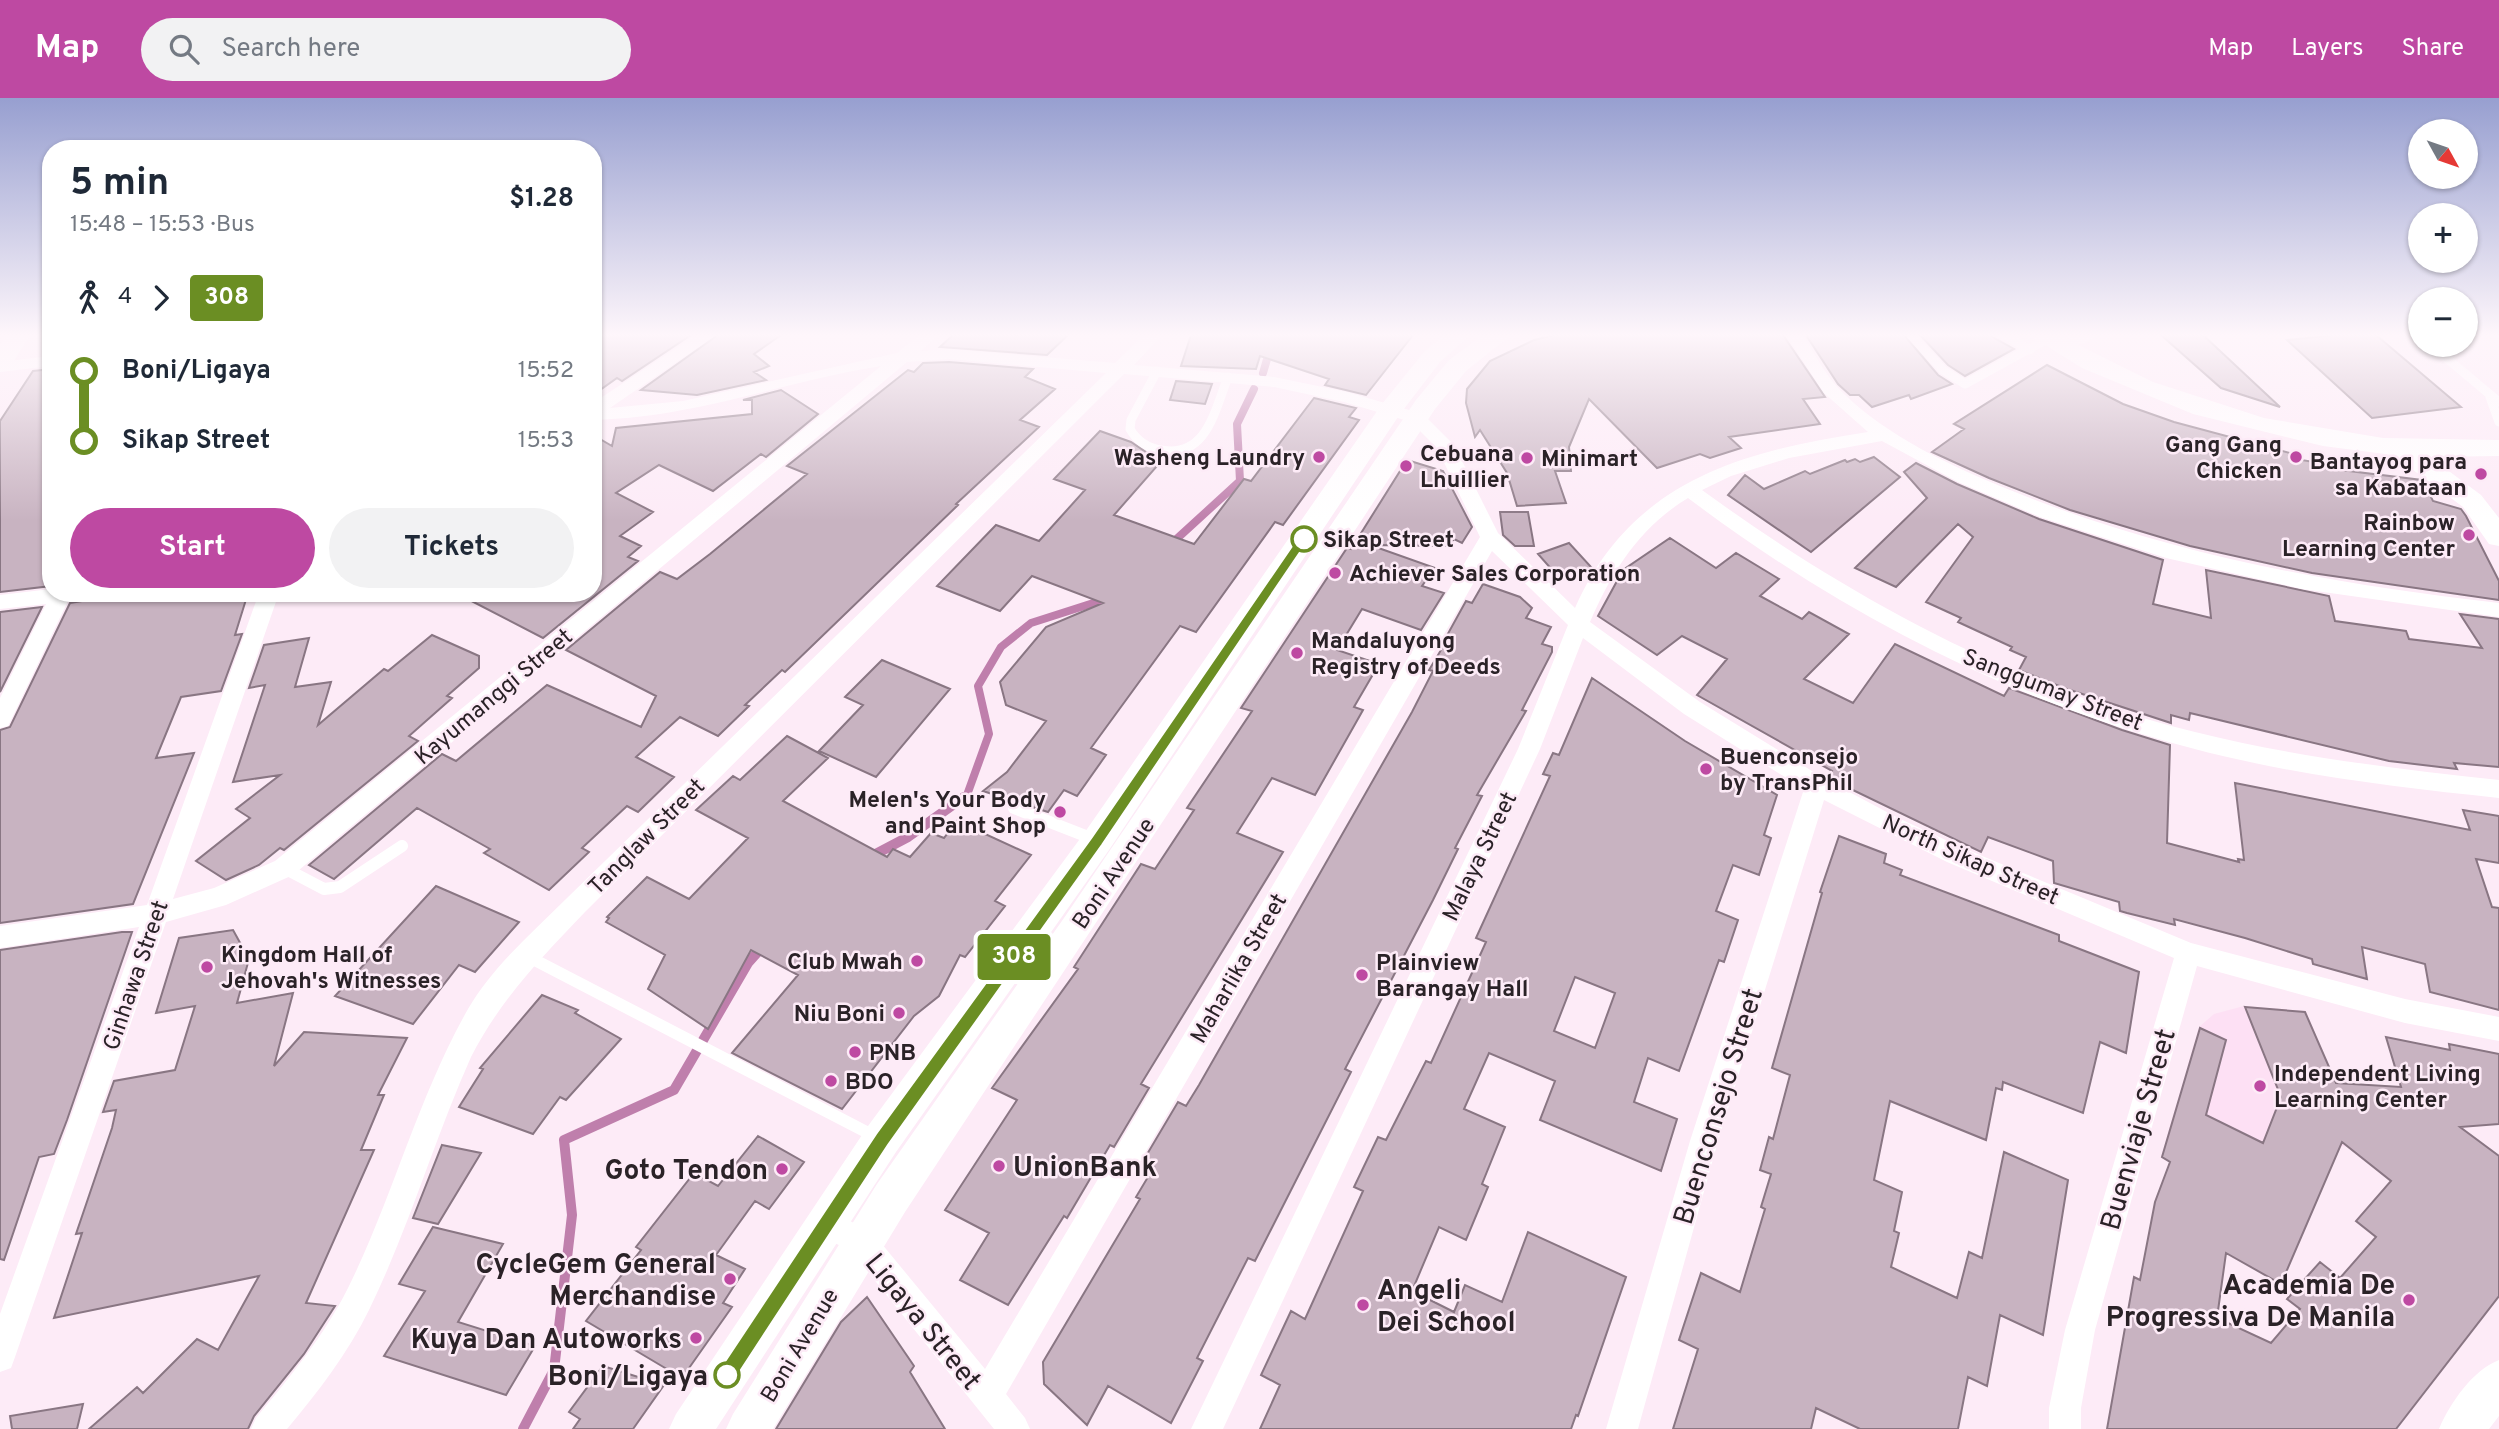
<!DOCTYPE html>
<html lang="en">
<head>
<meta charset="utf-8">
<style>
  :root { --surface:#fff; --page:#f2f2f3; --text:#1f2937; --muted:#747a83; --accent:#be49a2 }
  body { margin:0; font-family:Overpass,sans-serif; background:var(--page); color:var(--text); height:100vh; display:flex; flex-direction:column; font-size:26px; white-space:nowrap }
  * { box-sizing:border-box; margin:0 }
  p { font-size:23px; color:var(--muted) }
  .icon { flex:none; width:38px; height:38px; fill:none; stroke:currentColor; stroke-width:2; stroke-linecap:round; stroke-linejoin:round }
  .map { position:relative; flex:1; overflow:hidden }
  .drawer { position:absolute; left:42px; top:42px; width:560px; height:462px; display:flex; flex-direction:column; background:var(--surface); border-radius:28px; box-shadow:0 2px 5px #0004 }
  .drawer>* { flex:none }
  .badge { padding:0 14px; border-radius:5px; font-size:24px; line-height:46px }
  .needle { width:46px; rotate:130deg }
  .fabs { position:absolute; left:2408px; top:21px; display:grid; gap:14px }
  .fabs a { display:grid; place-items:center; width:70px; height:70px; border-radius:50%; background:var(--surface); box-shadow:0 2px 5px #0004; font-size:35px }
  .map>.badge { position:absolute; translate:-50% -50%; box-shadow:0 0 0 4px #fff }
  .legs { display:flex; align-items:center; gap:10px; height:77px; padding:0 28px; font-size:23px }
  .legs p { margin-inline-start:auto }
  .summary { display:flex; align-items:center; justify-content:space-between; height:119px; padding:0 28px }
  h1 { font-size:38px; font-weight:700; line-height:52px }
  .primary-button { display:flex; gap:14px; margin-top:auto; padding:14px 28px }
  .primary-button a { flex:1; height:80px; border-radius:42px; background:var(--accent); color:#fff; font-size:28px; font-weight:700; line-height:80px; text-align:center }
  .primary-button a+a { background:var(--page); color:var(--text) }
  ul { padding:0 28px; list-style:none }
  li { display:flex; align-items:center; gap:24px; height:70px; font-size:26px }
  li i { display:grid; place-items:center; width:10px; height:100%; margin:0 9px; background:currentColor }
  li i::after { content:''; width:18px; height:18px; margin:-9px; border:5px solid; border-radius:50%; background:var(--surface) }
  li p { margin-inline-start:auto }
  li:first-child i { background:linear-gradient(#0000 50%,currentColor 0) }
  li:last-child i { background:linear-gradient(currentColor 50%,#0000 0) }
  header { display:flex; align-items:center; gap:42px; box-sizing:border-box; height:98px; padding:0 35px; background:var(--accent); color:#fff }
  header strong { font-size:33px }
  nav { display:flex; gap:38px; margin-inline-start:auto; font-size:24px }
  .search { width:490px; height:63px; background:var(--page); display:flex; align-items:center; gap:18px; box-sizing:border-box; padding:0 24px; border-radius:38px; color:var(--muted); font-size:26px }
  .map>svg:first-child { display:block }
</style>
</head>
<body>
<header>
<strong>Map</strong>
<div class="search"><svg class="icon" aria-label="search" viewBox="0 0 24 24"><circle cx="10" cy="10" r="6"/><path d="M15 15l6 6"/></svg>Search here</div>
<nav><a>Map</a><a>Layers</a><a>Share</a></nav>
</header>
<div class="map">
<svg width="2499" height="1331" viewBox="0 0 2499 1331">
  <rect width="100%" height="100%" fill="#fdebf7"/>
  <path fill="#fde0f4" d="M2244 908 2306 913 2363 1050 2340 1048 2304 1135 2161 1059 2199 929 2214 916Z"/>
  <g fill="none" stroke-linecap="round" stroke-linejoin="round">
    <path stroke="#bf7fac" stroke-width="8" d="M1263 275 1274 237
      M1170 447 1240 383 1237 326 1254 291
      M961 701 967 697 989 636 978 588 1001 549 1031 525 1109 500"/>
    <path stroke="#bf7fac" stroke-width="10" d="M870 759 908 739 964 699
      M523 1331 554 1272 572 1117 564 1042 674 992 748 865 764 847"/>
  </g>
  <path fill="#c8b3c1" stroke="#897683" stroke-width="2" fill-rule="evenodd" d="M593 237H691L622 283 617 280 593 297Z
    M718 237H781L754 256 769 268 754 274 766 282 697 297 641 292Z
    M953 237H1068L1047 257 940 249Z
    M1191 237H1413L1366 297 1325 287 1329 281 1260 258 1256 271 1181 268Z
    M1555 237H1783L1825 299 1803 301 1820 326 1729 339 1741 350 1710 360 1700 356 1657 370 1589 301 1569 349 1571 373H1555L1566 405 1517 408 1507 375 1480 332 1475 339 1466 305 1467 291 1490 263 1534 242Z
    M1806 237H1904L1938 277 1952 286 1911 301 1909 297 1872 309 1859 297H1850L1838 286Z
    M1920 237H1989L2014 251 1965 278 1948 267Z
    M2161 237H2203L2280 309 2221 290Z
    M2337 237H2376L2461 309 2372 320 2287 242Z
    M949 264 1033 271 1025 279 1055 291 1020 322 1039 329 956 406 958 407 785 574 782 572 745 607 749 608 718 638 680 619 636 659 674 679 638 714 627 708 582 750 589 754 549 792 484 755 490 751 417 710 334 781 309 767 442 656 456 663 547 587 641 629 656 598 566 552 660 474 677 481 710 456 807 376 787 368 908 272 914 274 923 265Z
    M2047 267 2123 306 2174 324 2301 358V362L2339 368 2341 372 2422 382 2433 403 2461 411 2466 418 2499 483V502L2312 475 2190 448 2070 412 1989 380 1932 354 1964 331 1954 326Z
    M51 271V488L0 494V323L33 273Z
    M1176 283 1212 286 1205 306 1170 302Z
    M781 292 818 316 766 359 761 356 713 393 659 367 616 395 653 414 620 438 641 448 628 459 638 463 543 540 456 495H593V337L612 348 616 330 752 316V302H743Z
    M1314 300 1356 310 1349 319 1359 322 1283 427 1275 424 1196 534 1180 528 1091 650 1106 657 1077 698 1064 692 1048 714 983 693 1007 674 1046 623 1006 607 1000 584 1046 529 1103 505 1032 478 1000 513 937 488 996 427 1039 443 1085 392 1054 381 1100 333 1131 344 1149 356 1165 359 1114 417 1194 446 1244 381 1251 383Z
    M1874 359 1900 379 1811 454 1728 397 1745 377 1764 391 1805 373 1810 376 1845 362 1847 364 1855 361 1860 364Z
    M1407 362 1443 373 1472 429 1462 445 1454 441 1449 448 1370 447 1435 470 1422 488 1444 495 1421 532 1362 511 1337 552 1379 566 1354 609 1363 612 1315 697 1272 680 1237 735 1283 754 1141 986 1149 990 1114 1049 1110 1047 1067 1120 1064 1118 1008 1207 960 1182 989 1135 945 1112 1017 1002 992 990 1078 871 1074 869 1141 766 1155 771 1194 712 1187 710 1252 613 1241 610 1347 450 1351 451Z
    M1916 365 1957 386 2039 421 2163 462 2153 506 2211 520 2206 472 2329 498 2335 523 2406 533 2409 541 2482 550 2460 516 2499 521V669L2454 665 2457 671 2389 663 2190 615 2189 622 2171 617V625L2064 590 2019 572 2026 559 2010 552 2012 549 1958 524 1961 520 1926 504 1973 439 1958 426 1896 489 1855 470 1927 400 1904 374Z
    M1500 414H1528L1534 448H1515L1503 437Z
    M1670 440 1716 470 1736 455 1779 481 1760 498 1802 521 1809 514 1849 536 1804 581 1853 605 1895 546 2004 598 2009 590 2122 632 2170 647 2167 745 2239 764 2238 761 2244 762 2235 685 2470 732 2463 712 2499 718V765L2476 761 2492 809 2499 810V912L2430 894 2425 866 2362 849 2367 881 2313 866 2312 861 2245 840 2174 821 2175 827 2127 815 2120 813 2119 804 2054 785 2053 763 1988 739 1981 754 1828 680 1832 673 1697 597 1727 561 1682 538 1657 557 1598 518 1623 472Z
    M1569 445 1592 470 1561 482 1538 456Z
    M1483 486 1520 499 1532 510 1526 520 1551 529 1542 546 1552 549V554L1522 612 1526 613 1477 697 1482 698 1455 750 1458 751 1433 802 1345 971 1351 974 1255 1163 1248 1160 1197 1260 1203 1263 1171 1325 1108 1288 1087 1327 1044 1286 1043 1264 1140 1101 1136 1099 1154 1069 1143 1063 1178 1004 1186 1008 1199 987 1412 614 1433 573 1429 572 1447 542 1445 541 1466 503 1472 505Z
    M130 495H248L235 537 242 536 221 593 181 599 156 660 194 655 133 806 0 825V632L10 629 70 505Z
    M42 509 0 594V514Z
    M432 537 479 558V570L447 598 452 600 409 638 418 643 284 752 280 750 259 767 226 782 196 763 250 720 236 711 280 677 233 684 265 587 249 590 264 547 309 540 295 589 331 584 318 627 384 571 388 573Z
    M882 562 950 591 876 679 819 653 863 607 845 599Z
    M1592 580 1685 643 1777 697 1764 737 1771 740 1759 777 1733 767 1716 813 1738 822 1724 864 1719 862 1679 973 1648 960 1634 1004 1677 1021 1661 1073 1540 1022 1555 983 1489 955 1464 1011 1505 1029 1482 1086 1488 1089 1466 1142 1439 1129 1412 1193 1454 1214 1465 1187 1502 1204 1528 1134 1626 1179 1578 1318 1576 1317 1571 1331H1260L1280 1287 1261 1277 1291 1213 1305 1221 1363 1093 1354 1089 1378 1039 1386 1042 1426 963 1431 965 1486 844 1476 840 1550 678 1543 676 1553 655 1559 657ZM1575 879 1615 895 1595 950 1554 933Z
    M787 638 828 660 783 703 887 759 893 751 910 759 931 735 944 740 957 723 1031 757 995 803 1005 808 965 859 960 857 939 898 914 918 842 1011 732 955 798 877 751 852 708 931 648 891 665 857 606 824 609 820 607 819 647 779 689 801 748 740 696 712 733 678 740 682Z
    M1839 738 1886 756 1884 765 1902 772 1900 777 2059 837V843L2139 874 2126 955 2100 944 2083 1015 2003 984 2002 992 1996 990 1986 1042 1890 1003 1874 1082 1902 1094 1894 1133 1899 1135 1891 1169 1957 1200 1969 1154 1982 1160 2004 1054 2068 1082 2043 1237 2000 1217 1987 1288 1968 1279 1958 1331H1860L1816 1310 1811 1331H1673L1698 1251 1679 1242 1701 1175 1740 1194 1765 1111 1761 1109 1771 1076 1760 1072 1769 1039 1773 1041 1790 977 1772 970 1822 795 1820 794Z
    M436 788 519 824 475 874 459 867 413 926 335 898Z
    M233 832 249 861 237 905 293 895 274 968 304 934 407 940 378 997H384L361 1052H374L306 1205 335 1208 304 1256 254 1318 248 1331H89L137 1289 143 1295 197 1241 218 1252 259 1178 54 1220 82 1135 76 1136 112 1030 116 1012 103 1014 114 983 175 972 195 908 156 915 179 840Z
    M122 834H132L67 1022 54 1056 39 1059 4 1162 0 1161V852Z
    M542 897 578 912 575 915 621 941 566 1002 560 999 533 1036 459 1009 483 971 480 970Z
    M2245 909 2305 914 2336 985 2401 989 2386 939 2450 952 2449 946 2499 956V1026L2460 1029 2499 1058V1198L2396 1331H2107L2134 1179 2140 1182 2155 1104 2170 1064 2162 1059 2200 930 2226 942 2206 1017 2263 1045 2281 999ZM2342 1044 2391 1083 2356 1123 2376 1139 2340 1180 2320 1164 2287 1201 2300 1211 2271 1245 2217 1220 2226 1155 2281 1186Z
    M758 1038 804 1064 769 1111 755 1103 716 1157 745 1171 723 1205 732 1209 682 1280 586 1223 641 1152 636 1149 694 1075 718 1088Z
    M442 1047 481 1055 438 1126 413 1120Z
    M433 1129 503 1146 458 1224 535 1248 506 1297 384 1258 425 1193 399 1186Z
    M867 1199 914 1268 910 1274 945 1331H776L841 1224Z
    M603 1268 664 1287 633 1331H573L580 1321 569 1314Z
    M83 1306 77 1331H12L10 1318Z"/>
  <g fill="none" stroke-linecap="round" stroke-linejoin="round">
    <path stroke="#fff" stroke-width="9" d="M1911 237 1943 272 1965 286 2047 241
      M2005 237 2030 252
      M2431 247 2499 304
      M2061 249 2091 237
      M1157 273 1131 322 1130 331C1137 343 1148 350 1161 352 1207 361 1215 311 1228 279
      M2490 299 2499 324"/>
    <path stroke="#fff" stroke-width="12" d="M1014 710 1096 742
      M284 770 324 791 340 789 402 748
      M527 858 876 1039"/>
    <path fill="#fff" fill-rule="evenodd" d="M696 237H716L610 310 683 303 897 255 919 237H938L921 253 949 251 1115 265 1144 237H1162L1134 267 1274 279 1347 294 1423 316 1454 347 1498 435 1575 510C1631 383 1741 353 1868 334L1824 295 1786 237H1803C1815 257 1826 278 1842 294 1888 339 1951 368 2010 392 2167 456 2331 486 2499 505V519L2302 491 2166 460 2040 419 1958 384 1882 343 1789 360 1731 378 1702 392C1850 500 2016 590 2195 634 2295 659 2397 671 2499 682V700C2396 689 2292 677 2191 650 2005 601 1841 515 1688 400 1640 429 1612 473 1590 524L1700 604 1825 681 1898 720 1963 750 2191 845 2405 901 2499 919V943L2405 925 2197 868 2095 1232 2081 1310V1331H2049V1310L2065 1232 2174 860 1947 764 1824 702 1718 1043 1638 1331H1606L1690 1043 1804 691 1684 616 1583 540 1540 651 1223 1331H1191L1518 651 1568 527 1492 453 1006 1296 1025 1320 1030 1331H994L852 1154 816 1135 812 1125 816 1115 826 1111 872 1134 985 1271 1480 439 1437 350 1411 324 1344 304 1274 289 1124 276 585 814C541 860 500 902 471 959 434 1042 409 1130 369 1212 348 1255 318 1294 287 1331H251L256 1320C290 1279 324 1238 348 1190 393 1099 418 999 468 911 493 868 533 834 567 800L1106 275 949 261 907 264 293 777 226 807 166 824 15 1259 11 1270 0 1274V1216L139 829 0 850V828L147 807 259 495H279L173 801 214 790 275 763 881 268C781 284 698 319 593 322V305Z
      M51 258V268L0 274V264Z
      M51 491V495L80 496 77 501 68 503 11 622 8 628 0 630V600L46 506 0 511V497Z"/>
    <path fill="#fff" fill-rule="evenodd" d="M6 237H30L9 271 0 273V247Z
      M1444 237H1470L1440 264 1400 316 1109 752 896 1054 716 1331H669L676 1316 868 1028 1085 734 1382 306 1424 254Z
      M1483 237H1511L1466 273 1435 311 905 1114 773 1331H726L733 1316 877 1086 1064 820 1416 302 1449 262Z
      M2029 237H2058L2153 284 2264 320 2383 340 2499 342V358L2430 359 2481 397 2499 420V448L2489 446 2463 409 2393 357 2323 348 2193 316 2082 270Z
      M2499 1262V1318L2489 1331H2439C2450 1305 2473 1272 2499 1262Z"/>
  </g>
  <linearGradient id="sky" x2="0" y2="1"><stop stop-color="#979fd0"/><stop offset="0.56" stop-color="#fef6fb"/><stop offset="1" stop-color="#fef6fb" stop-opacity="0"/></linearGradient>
  <rect width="2499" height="423" fill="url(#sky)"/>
  <path fill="#6b8e23" stroke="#fff" stroke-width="2" d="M1299 438 1309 441 1102 747 888 1047 733 1284 727 1287 720 1284 717 1277 720 1271 876 1036 1092 739Z"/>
  <g fill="#be49a2" stroke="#fdebf7" stroke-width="2.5">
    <circle cx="1319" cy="359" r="7"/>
    <circle cx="2296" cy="359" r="7"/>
    <circle cx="1527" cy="360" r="7"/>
    <circle cx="1406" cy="368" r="7"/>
    <circle cx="2481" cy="376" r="7"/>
    <circle cx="2469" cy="437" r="7"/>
    <circle cx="1335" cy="475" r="7"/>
    <circle cx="1297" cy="555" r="7"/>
    <circle cx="1706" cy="671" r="7"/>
    <circle cx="1060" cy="714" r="7"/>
    <circle cx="917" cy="863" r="7"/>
    <circle cx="207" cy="869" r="7"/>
    <circle cx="1362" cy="877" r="7"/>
    <circle cx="899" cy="915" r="7"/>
    <circle cx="855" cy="954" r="7"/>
    <circle cx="831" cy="983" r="7"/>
    <circle cx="2260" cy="988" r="7"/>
    <circle cx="999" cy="1068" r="7"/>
    <circle cx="782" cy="1071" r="7"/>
    <circle cx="730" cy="1181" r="7"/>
    <circle cx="2409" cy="1202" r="7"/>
    <circle cx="1363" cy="1207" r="7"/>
    <circle cx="696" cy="1240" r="7"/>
  </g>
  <g fill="#fff" stroke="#6b8e23" stroke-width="3.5">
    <circle cx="1304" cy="441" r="12"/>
    <circle cx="727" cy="1277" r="12"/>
  </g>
  <g text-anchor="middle" stroke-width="5" stroke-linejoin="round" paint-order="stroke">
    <g font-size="23" font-weight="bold" fill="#2a2227" stroke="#fdebf7" text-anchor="start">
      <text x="2282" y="354" text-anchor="end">Gang Gang<tspan x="2282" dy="26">Chicken</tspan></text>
      <text x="1420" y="363">Cebuana<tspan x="1420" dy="26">Lhuillier</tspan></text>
      <text x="1305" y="367" text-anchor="end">Washeng Laundry</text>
      <text x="1541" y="368">Minimart</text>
      <text x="2467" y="371" text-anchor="end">Bantayog para<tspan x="2467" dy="26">sa Kabataan</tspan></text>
      <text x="2455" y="432" text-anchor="end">Rainbow<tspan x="2455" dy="26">Learning Center</tspan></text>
      <text x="1349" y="483">Achiever Sales Corporation</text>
      <text x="1311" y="550">Mandaluyong<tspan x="1311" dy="26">Registry of Deeds</tspan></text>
      <text x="1720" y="666">Buenconsejo<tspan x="1720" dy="26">by TransPhil</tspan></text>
      <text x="1046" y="709" text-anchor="end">Melen's Your Body<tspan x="1046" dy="26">and Paint Shop</tspan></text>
      <text x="221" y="864">Kingdom Hall of<tspan x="221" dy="26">Jehovah's Witnesses</tspan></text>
      <text x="903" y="871" text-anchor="end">Club Mwah</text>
      <text x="1376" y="872">Plainview<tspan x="1376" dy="26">Barangay Hall</tspan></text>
      <text x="885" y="923" text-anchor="end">Niu Boni</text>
      <text x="869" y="962">PNB</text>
      <text x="2274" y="983">Independent Living<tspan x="2274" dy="26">Learning Center</tspan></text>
      <text x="845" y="991">BDO</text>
    </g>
    <g font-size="23" font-weight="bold" fill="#2a2227" stroke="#fdebf7" text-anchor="start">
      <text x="1323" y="449">Sikap Street</text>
    </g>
    <g font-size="23" fill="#2a2227" stroke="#fdebf7">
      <text transform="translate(2053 591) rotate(21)" y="8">Sanggumay Street</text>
      <text transform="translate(493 598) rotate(-40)" y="8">Kayumanggi Street</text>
      <text transform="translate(646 738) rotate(-45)" y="8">Tanglaw Street</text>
      <text transform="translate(1479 758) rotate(-64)" y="8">Malaya Street</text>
      <text transform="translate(1971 761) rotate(24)" y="8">North Sikap Street</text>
      <text transform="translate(1113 775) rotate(-56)" y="8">Boni Avenue</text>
      <text transform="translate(1238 870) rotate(-60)" y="8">Maharlika Street</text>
      <text transform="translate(135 877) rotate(-71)" y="8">Ginhawa Street</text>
      <text transform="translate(799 1247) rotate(-59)" y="8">Boni Avenue</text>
    </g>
    <g font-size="28" fill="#2a2227" stroke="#fdebf7">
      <text transform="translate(1717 1008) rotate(-73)" y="10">Buenconsejo Street</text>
      <text transform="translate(2137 1031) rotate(-74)" y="10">Buenviaje Street</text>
      <text transform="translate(924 1223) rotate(51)" y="10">Ligaya Street</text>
    </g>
    <g font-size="28" font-weight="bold" fill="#2a2227" stroke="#fdebf7" text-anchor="end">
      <text x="1013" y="1078" text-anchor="start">UnionBank</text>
      <text x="768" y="1081">Goto Tendon</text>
      <text x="716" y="1175">CycleGem General<tspan x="716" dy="32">Merchandise</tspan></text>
      <text x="2395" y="1196">Academia De<tspan x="2395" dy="32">Progressiva De Manila</tspan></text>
      <text x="1377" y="1201" text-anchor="start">Angeli<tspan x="1377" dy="32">Dei School</tspan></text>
      <text x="682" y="1250">Kuya Dan Autoworks</text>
    </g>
    <g font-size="28" font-weight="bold" fill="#2a2227" stroke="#fdebf7" text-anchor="end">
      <text x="708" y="1287">Boni/Ligaya</text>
    </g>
  </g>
</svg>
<div class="fabs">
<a><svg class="needle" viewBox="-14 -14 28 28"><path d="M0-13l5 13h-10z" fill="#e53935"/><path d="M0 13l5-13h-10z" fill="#747a83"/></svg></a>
<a>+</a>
<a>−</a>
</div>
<b class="badge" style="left:1014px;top:859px;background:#6b8e23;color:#fff">308</b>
<section class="drawer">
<div class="summary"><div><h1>5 min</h1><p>15:48 – 15:53 · Bus</p></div><b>$1.28</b></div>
<div class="legs"><svg class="icon" aria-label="walk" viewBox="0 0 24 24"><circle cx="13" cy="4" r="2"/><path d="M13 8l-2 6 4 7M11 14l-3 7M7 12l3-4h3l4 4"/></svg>4<svg class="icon" aria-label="forward" viewBox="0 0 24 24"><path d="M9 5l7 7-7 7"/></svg><b class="badge" style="background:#6b8e23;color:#fff">308</b></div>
<ul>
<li><i style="color:#6b8e23"></i><b>Boni/Ligaya</b><p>15:52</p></li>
<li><i style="color:#6b8e23"></i><b>Sikap Street</b><p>15:53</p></li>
</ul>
<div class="primary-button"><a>Start</a><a>Tickets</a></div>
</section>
</div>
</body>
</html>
